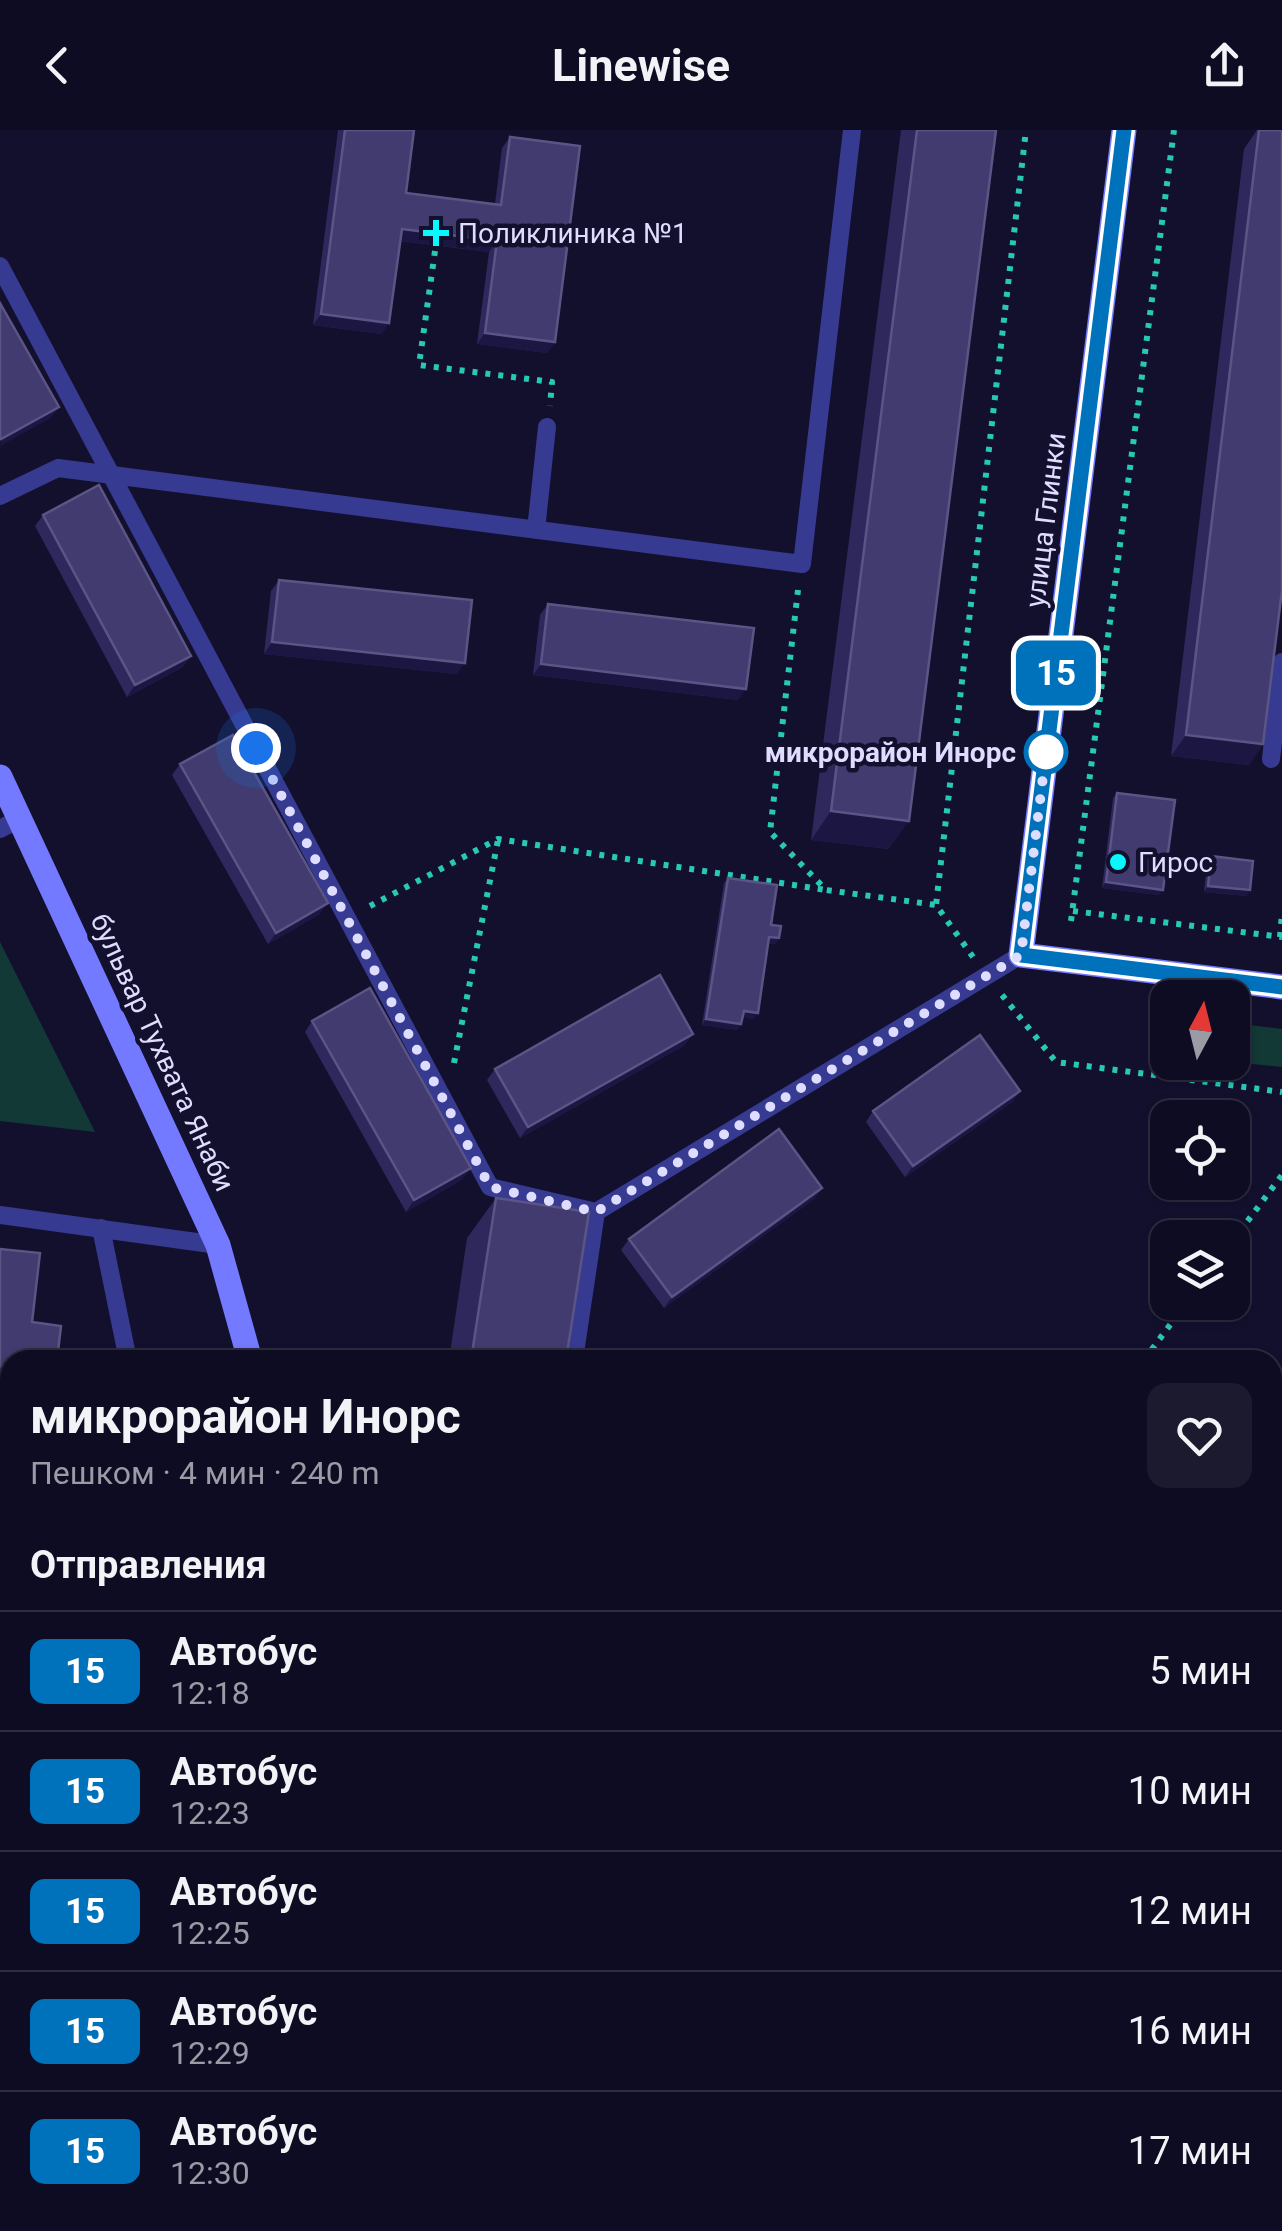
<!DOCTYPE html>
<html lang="ru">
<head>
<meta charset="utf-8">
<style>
  :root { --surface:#0e0c22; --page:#1c1a2f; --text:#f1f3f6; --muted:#9b9ba5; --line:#2e2c40 }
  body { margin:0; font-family:Roboto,sans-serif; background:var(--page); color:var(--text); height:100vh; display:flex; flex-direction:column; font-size:38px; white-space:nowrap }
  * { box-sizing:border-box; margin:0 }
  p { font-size:32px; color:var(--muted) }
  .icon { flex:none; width:55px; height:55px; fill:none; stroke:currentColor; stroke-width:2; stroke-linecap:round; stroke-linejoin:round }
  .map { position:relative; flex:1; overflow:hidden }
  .side { position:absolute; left:0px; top:1220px; width:1282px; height:882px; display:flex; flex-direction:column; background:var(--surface); border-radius:30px 30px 0 0; box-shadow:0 2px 8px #0004,0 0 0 2px var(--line) }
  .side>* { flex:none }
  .badge { padding:0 20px; border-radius:15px; font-size:35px; line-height:65px }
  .needle { width:65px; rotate:7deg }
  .buttons { position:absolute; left:1150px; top:850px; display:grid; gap:20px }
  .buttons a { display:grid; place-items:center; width:100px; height:100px; border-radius:20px; background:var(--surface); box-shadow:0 2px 8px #0004,0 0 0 2px var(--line); font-size:50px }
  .you { position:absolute; width:50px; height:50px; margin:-25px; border:8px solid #fff; border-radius:50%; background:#1a73e8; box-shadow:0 0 0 15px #1a73e833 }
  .map>.badge { position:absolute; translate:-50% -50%; box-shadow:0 0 0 5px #fff }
  h2 { padding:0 30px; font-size:38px; line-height:90px }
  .round { display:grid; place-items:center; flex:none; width:105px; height:105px; border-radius:20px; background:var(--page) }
  .headline { display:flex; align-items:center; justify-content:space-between; height:170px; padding:0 30px }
  h1 { font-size:48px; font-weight:700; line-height:75px }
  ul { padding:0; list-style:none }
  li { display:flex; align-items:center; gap:30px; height:120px; padding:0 30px; border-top:2px solid var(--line) }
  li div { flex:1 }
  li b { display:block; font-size:38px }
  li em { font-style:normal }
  li .badge { min-width:110px; font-weight:700; text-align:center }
  header { display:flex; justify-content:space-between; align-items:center; height:130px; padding:0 30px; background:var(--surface); font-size:45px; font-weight:700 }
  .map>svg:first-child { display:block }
</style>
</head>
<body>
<header><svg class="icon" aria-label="back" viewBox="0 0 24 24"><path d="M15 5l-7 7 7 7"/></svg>Linewise<svg class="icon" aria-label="share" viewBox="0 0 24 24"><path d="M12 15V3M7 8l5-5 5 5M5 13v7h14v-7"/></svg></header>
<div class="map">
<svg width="1282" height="2101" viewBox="0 0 1282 2101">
  <rect width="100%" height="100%" fill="#13102e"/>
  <path fill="#123935" d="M0 812 95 1002 0 991Z
    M1232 893 1282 899V937L1233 932Z"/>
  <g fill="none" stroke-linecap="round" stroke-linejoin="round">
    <path stroke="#27c9b5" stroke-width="6" stroke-dasharray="5 8" stroke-linecap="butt" d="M435 121 419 235 552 252 550 276
      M798 460 770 702 826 760 936 775
      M370 776 498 709 826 760
      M1073 781 1282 807
      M1071 791 1174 0
      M1280 807 1282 784
      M973 827 936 775 1026 0
      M1002 865 1056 932 1282 962
      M454 933 498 710
      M1232 1112 1282 1045
      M1144 1230 1187 1172
      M1272 1929 1282 1931
      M344 2101 345 2092"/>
    <path stroke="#373a91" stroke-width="18" d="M0 136 490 1057 596 1082
      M0 366 58 338 802 434 852 0
      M536 400 547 297
      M1271 629 1282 532
      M0 699 21 688
      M0 1085 218 1115
      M101 1098 128 1230
      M574 1230 596 1082 1021 825
      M0 1300 10 1301
      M0 1921 10 1929
      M556 2101 557 2092
      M1033 2101 1034 2092"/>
    <path stroke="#373a91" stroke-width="25" d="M0 1615 10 1616"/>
    <path stroke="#747aff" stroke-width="25" d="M1124 0 1021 825 1282 857
      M0 647 218 1115 250 1230
      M228 2101 229 2092"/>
  </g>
  <path fill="#2f285d" d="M338 0H414L406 63 495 74 502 18 510 7 555 212 547 223 477 214 489 122 400 111 382 204 313 195Z
    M901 0H996L889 719 811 710Z
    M1257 0H1278L1263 614 1249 635 1171 626 1244 19Z
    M43 385 191 526 183 537 127 567 35 396Z
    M279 450 457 544 264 524 271 461Z
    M548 474 738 570 533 545 540 485Z
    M180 634 320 784 268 814 172 645Z
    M1117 663 1159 765 1102 758 1113 668Z
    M1211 726 1250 760 1246 766 1204 762 1207 732Z
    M728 748 771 795 779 808 775 814 769 813 754 889 743 887 741 894 737 900 702 895 724 753Z
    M312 891 463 1049 406 1082 305 902Z
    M685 915 520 1008 487 950 495 939Z
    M1020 961 1012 972 905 1047 866 992 873 981Z
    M822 1058 814 1069 664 1178 621 1120 629 1109Z
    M496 1068 566 1230H449L467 1108Z
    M10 1429V1494L2 1493Z
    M10 1705V1877L0 1885V1778L6 1773 0 1770V1717Z"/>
  <path fill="#1c1643" d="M402 99 497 111 489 122 394 110Z
    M321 184 389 193 382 204 313 195Z
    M485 203 555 212 547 223 477 214Z
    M59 277 51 288 0 316 1 309Z
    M272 512 465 533 457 544 264 524Z
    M191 526 183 537 127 567 135 555Z
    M541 534 746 559 738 570 533 545Z
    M1186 605 1263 614 1249 635 1171 626Z
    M831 681 909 691 889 719 811 710Z
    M1106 752 1163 760 1159 765 1102 758Z
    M1208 756 1250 760 1246 766 1204 762Z
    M328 773 320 784 268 814 276 803Z
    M769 807 779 808 775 814 765 813Z
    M744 881 758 883 754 889 740 887Z
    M706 889 741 894 737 900 702 895Z
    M693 904 685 915 520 1008 528 997Z
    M1020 961 1012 972 905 1047 913 1036Z
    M471 1038 463 1049 406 1082 414 1070Z
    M822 1058 814 1069 664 1178 672 1167Z
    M0 1250 10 1251V1263L0 1262Z
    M0 1383 10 1384V1390L0 1389Z
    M1272 1459 1282 1461V1473L1272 1472Z
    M6 1488H10V1494L2 1493Z
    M449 2092H514L508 2100Z
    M857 2092H926L920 2101 855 2095Z"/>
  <path fill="#423b6f" stroke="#5b5485" stroke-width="2.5" d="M345 0H414L406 63 501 75 510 7 580 16 555 212 485 203 497 111 402 99 389 193 321 184Z
    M917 0H996L909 691 831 681Z
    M1259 0H1282V460L1263 614 1186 605Z
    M0 173 59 277 1 309 0 307Z
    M99 355 191 526 135 555 43 385Z
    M279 450 472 470 465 533 272 512Z
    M548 474 754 498 746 559 541 534Z
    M233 605 328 773 276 803 180 634Z
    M1117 663 1175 670 1163 760 1106 752Z
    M1211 726 1253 731 1250 760 1208 756Z
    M728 748 777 755 771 795 781 796 779 808 769 807 758 883 744 881 741 894 706 889Z
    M660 845 693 904 528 997 495 939Z
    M370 858 471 1038 414 1070 312 891Z
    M980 905 1020 961 913 1036 873 981Z
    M779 999 822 1058 672 1167 629 1109Z
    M496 1068 589 1082 566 1230H471Z
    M0 1119 40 1123 32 1192 61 1196 57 1230H10V1251L0 1250Z
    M0 1341 10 1342V1384L0 1383Z
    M1272 1393 1282 1395V1461L1272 1459Z
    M10 1454V1488H6Z
    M1272 1542 1282 1543 1279 1566 1272 1565Z
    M10 1705V1746L7 1744 2 1733 1 1721 5 1709Z
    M10 1770V1875L0 1883V1778Z
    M0 2052 10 2053V2092H82L81 2101H0Z"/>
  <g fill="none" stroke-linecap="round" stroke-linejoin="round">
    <defs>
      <path id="line" d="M1124 0 1021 825 1282 857"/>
    </defs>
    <use href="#line" stroke="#fff" stroke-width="22"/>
    <use href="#line" stroke="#0072bc" stroke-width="15"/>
    <path stroke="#dfddff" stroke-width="10" stroke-dasharray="0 18" d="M256 618 490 1057 596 1082 1021 825 1046 622"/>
  </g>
  <g fill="#09f6ff" stroke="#13102e" stroke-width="4">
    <path d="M431 88h10v10h10v10h-10v10h-10v-10h-10v-10h10z"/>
    <circle cx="1118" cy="732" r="10"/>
  </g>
  <circle fill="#fff" stroke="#0072bc" stroke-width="5" cx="1046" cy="622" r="20"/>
  <g text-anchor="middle" stroke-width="9" stroke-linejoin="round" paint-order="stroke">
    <g font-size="28" fill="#dfddff" stroke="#13102e" text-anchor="start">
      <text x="458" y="113">Поликлиника №1</text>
      <text x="1138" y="742">Гирос</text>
    </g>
    <g font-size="28" fill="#dfddff" stroke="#13102e">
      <text transform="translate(1045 390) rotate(-83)" y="10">улица Глинки</text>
      <text transform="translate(163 922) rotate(65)" y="10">бульвар Тухвата Янаби</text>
    </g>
    <g font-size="28" font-weight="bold" fill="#dfddff" stroke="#13102e" text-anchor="end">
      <text x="1016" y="632">микрорайон Инорс</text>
    </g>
  </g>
</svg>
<div class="buttons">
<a><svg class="needle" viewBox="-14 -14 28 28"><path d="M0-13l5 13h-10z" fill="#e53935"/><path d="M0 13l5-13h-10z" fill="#9b9ba5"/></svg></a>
<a><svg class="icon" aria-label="locate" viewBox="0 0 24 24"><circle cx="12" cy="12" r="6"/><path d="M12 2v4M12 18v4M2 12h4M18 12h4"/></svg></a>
<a><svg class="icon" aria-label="layers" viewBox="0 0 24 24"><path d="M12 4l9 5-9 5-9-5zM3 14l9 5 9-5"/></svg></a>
</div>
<div class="you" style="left:256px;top:618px"></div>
<b class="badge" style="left:1056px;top:543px;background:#0072bc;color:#fff">15</b>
<section class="side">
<div class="headline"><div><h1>микрорайон Инорс</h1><p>Пешком · 4 мин · 240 m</p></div><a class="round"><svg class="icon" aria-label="heart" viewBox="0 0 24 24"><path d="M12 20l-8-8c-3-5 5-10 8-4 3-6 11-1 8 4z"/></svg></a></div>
<h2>Отправления</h2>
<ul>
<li><span class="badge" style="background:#0072bc;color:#fff">15</span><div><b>Автобус</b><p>12:18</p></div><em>5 мин</em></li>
<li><span class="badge" style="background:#0072bc;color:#fff">15</span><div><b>Автобус</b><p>12:23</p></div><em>10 мин</em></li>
<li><span class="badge" style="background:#0072bc;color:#fff">15</span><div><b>Автобус</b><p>12:25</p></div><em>12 мин</em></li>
<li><span class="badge" style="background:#0072bc;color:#fff">15</span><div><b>Автобус</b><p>12:29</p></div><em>16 мин</em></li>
<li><span class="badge" style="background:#0072bc;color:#fff">15</span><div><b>Автобус</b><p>12:30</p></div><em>17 мин</em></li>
</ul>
</section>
</div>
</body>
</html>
